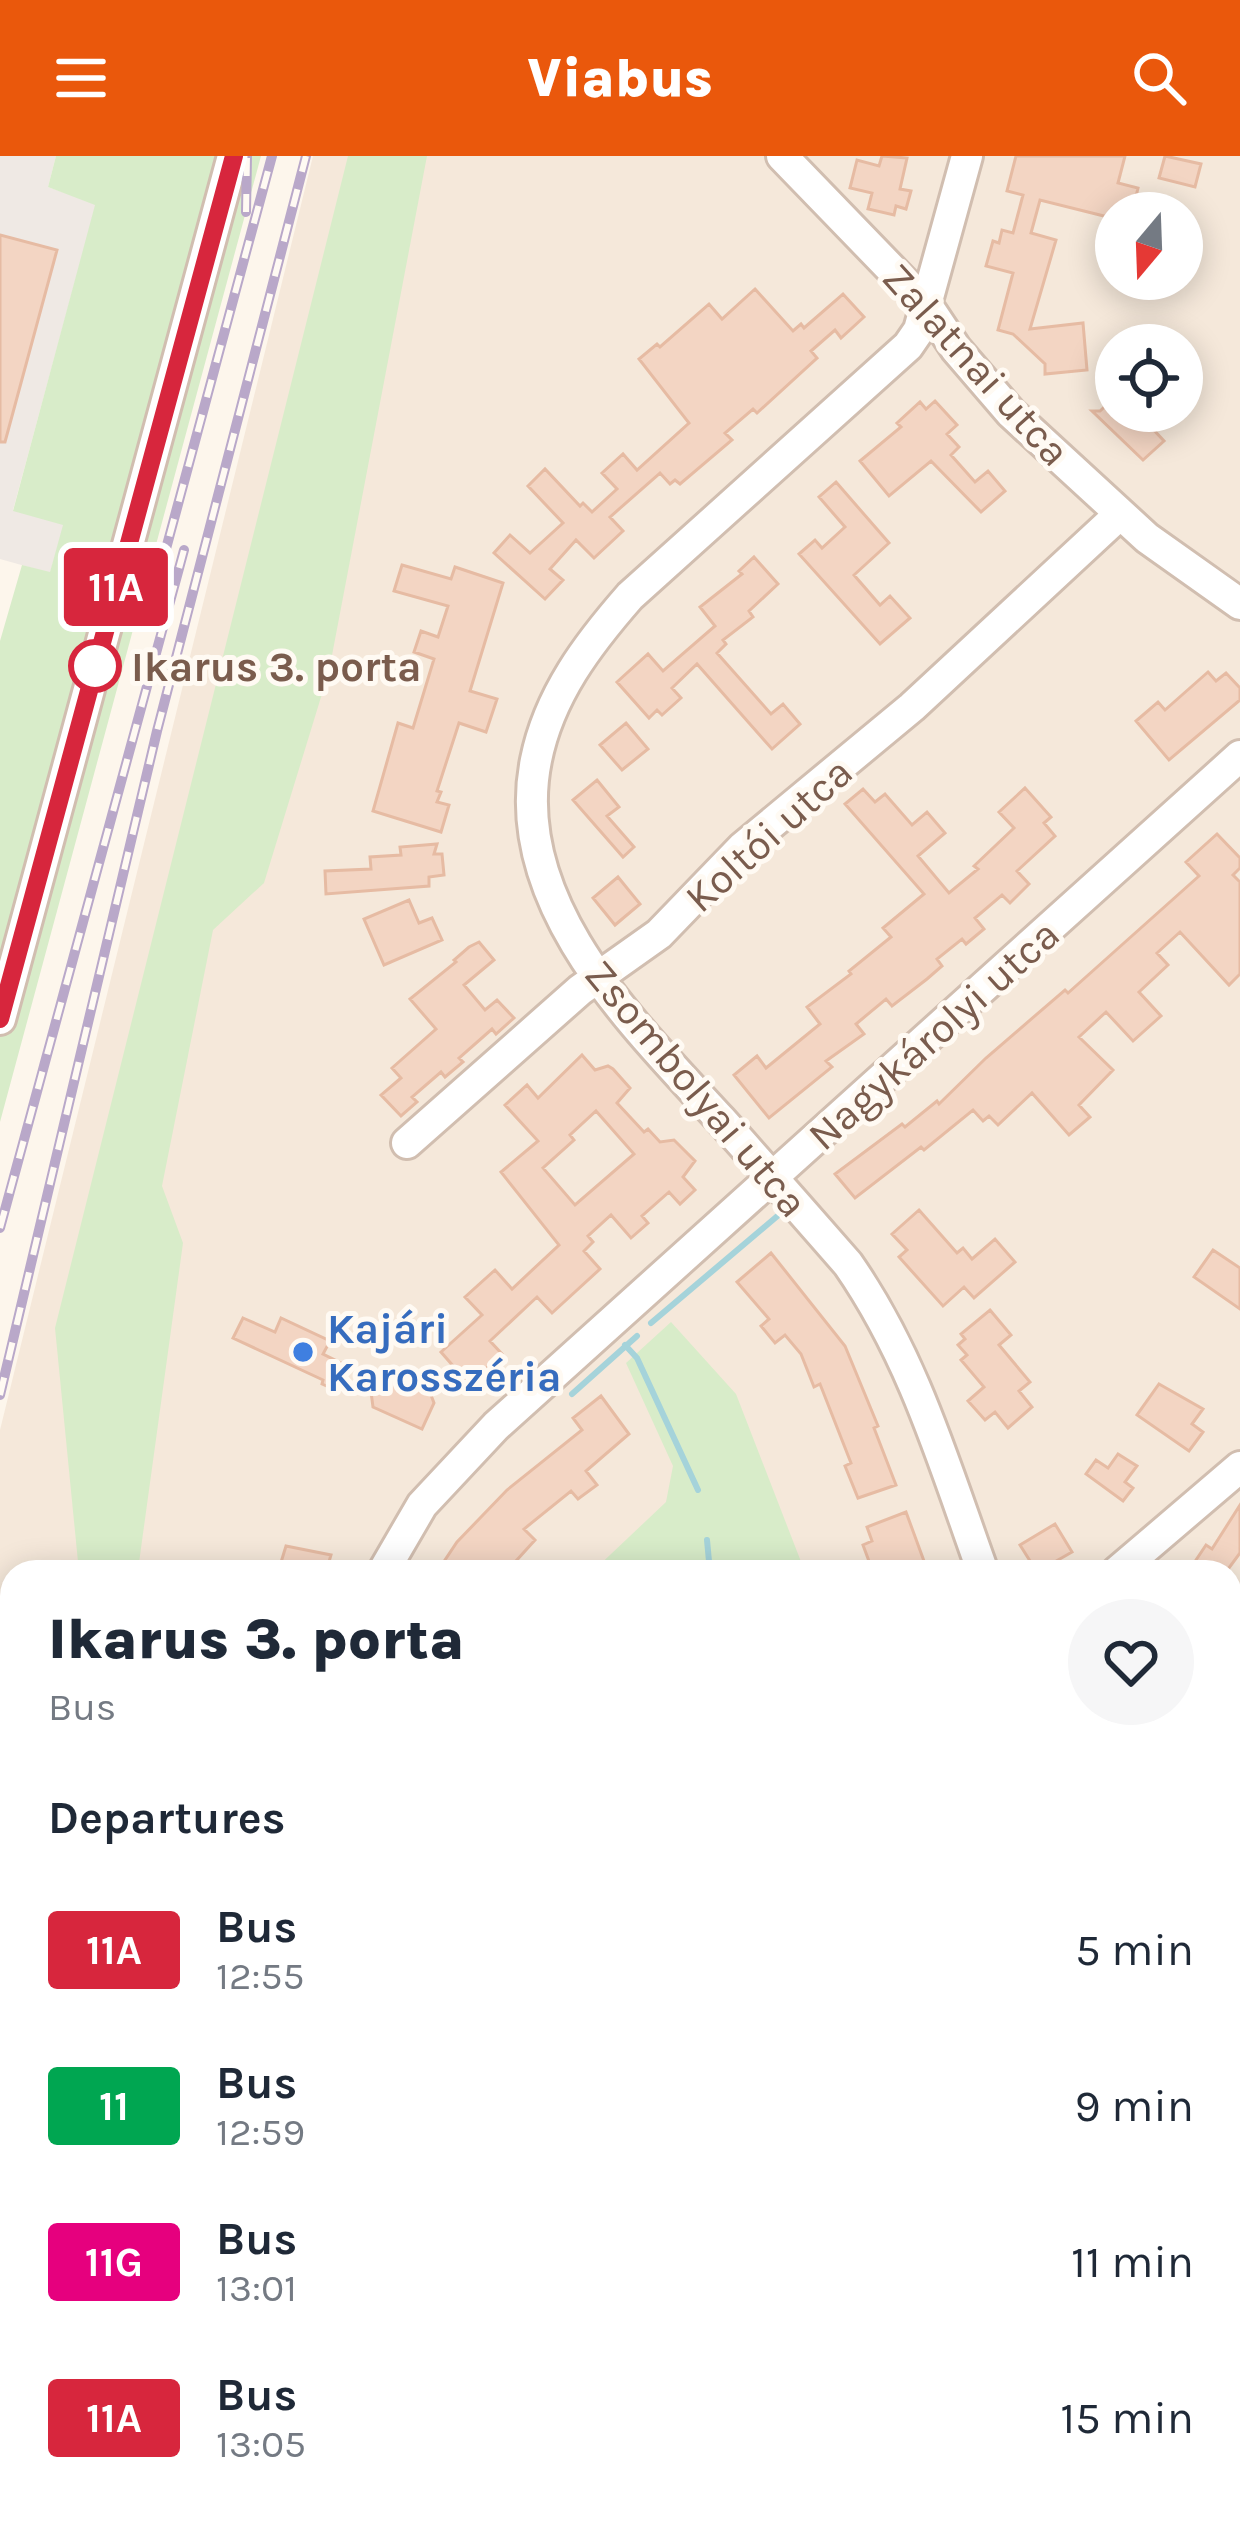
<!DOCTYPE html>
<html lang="en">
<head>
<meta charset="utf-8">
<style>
  :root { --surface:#fff; --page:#f6f6f7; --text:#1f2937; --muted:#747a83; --accent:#ea580c }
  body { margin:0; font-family:Karla,sans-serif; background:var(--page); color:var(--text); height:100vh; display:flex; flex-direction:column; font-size:45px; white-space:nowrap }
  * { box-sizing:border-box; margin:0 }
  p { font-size:39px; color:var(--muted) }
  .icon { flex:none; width:66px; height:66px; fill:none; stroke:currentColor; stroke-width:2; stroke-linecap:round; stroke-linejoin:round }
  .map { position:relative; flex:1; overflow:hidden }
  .details { position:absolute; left:0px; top:1404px; width:1242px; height:963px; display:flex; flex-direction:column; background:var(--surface); border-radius:36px 36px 0 0; box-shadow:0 6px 30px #0003 }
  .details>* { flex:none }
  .badge { padding:0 24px; border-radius:9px; font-size:42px; line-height:78px }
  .needle { width:78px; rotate:199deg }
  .fabs { position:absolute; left:1095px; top:36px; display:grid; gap:24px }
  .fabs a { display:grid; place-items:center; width:108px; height:108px; border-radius:50%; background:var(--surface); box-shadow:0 6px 30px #0003; font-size:60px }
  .map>.badge { position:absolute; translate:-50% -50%; box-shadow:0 0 0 6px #fff }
  h2 { padding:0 48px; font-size:45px; line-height:108px }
  .round { display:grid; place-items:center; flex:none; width:126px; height:126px; border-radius:63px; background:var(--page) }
  .summary { display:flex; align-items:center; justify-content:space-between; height:204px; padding:0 48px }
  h1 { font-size:57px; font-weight:800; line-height:90px }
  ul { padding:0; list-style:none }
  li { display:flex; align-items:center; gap:36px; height:156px; padding:0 48px }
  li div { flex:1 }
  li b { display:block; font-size:45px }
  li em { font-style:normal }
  li .badge { min-width:132px; font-weight:700; text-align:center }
  header { display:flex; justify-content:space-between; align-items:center; height:156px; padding:0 48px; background:var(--accent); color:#fff; font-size:54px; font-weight:800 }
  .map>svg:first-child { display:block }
</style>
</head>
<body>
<header><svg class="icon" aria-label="menu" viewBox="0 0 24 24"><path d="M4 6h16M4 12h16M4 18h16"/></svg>Viabus<svg class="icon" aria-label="search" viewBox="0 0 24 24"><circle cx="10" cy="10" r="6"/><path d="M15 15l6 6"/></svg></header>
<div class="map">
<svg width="1240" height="2365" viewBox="0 0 1240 2365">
  <rect width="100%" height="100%" fill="#fdf6ec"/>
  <path fill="#f5e8da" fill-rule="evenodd" d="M313 0H1240V2365L1230 2355V1416H12V1877L0 1874V1274ZM1116 57H1182V123H1116ZM1116 189H1182V255H1116Z
    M0 2204 12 2212V2355H468L465 2365H0Z
    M516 2355H773L781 2365H546Z"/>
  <path fill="#efe9e4" d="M0 0H56L48 31 96 48 13 354 64 368 50 417 0 403Z"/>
  <path fill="#f3e8fa" d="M0 1874 12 1877V2212L0 2204Z
    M1240 2034V2365H1053L1039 2355H1230V2049Z"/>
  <path fill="#d8ecc9" d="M56 0H261L0 966V485L22 409 50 416 63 369 13 355 95 49 48 31Z
    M348 0H427L329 515 264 727 213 774 162 1030 183 1087 138 1414 79 1416 55 1172Z
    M671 1166 736 1238 805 1416H592L666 1346 673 1310 626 1207Z
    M1233 2117 1240 2123V2305L1230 2319Z
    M773 2355H1073L1086 2365H781Z"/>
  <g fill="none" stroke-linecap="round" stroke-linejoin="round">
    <path stroke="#a5d3da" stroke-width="6" d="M651 1167 781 1057
      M625 1189 637 1202 698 1334
      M572 1238 637 1180
      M707 1384 710 1416"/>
  </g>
  <path fill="#f3d5c3" stroke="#e6bba3" stroke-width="3" fill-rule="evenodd" d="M882 0 907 2 900 33 911 35 906 53 896 50 894 59 868 53 872 37 850 32 857 4 879 10Z
    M1016 0H1125L1118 27 1138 32 1132 57H1116V63L1040 44 1031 77 1056 84 1030 173 1083 167 1087 214 1045 218V208L1013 178 998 174 1013 117 986 110 993 85 999 87 1002 74 1013 77 1023 39 1007 35Z
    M1165 0 1201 8 1195 31 1159 22Z
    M0 79 57 94 5 286H0Z
    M755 133 793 175 801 168 804 172 843 138 864 161 841 182 835 174 811 195 817 202 757 257 753 253 725 277 732 284 680 328 675 324 670 328 660 317 610 361 623 375 594 402 576 384 550 413 563 424 545 443 494 397 510 379 530 397 563 367 528 330 545 313 580 350 583 347 592 356 617 333 602 317 623 298 637 314 689 267 639 203 657 188 660 191 709 148 722 163Z
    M1116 240V255H1136L1164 285 1143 304 1092 255H1100Z
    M935 245 957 269 947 278 959 291 951 299 975 326 988 315 1005 335 981 356 931 305 889 340 860 305 901 271 897 267 920 246 926 253Z
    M836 326 889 387 854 419 880 449 890 440 910 462 880 488 799 398 815 384 822 392 845 371 819 341Z
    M754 401 778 428 749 455 753 461 723 484 726 488 717 497 771 558 783 548 800 568 772 593 697 508 672 532 681 542 662 559 657 554 649 562 617 526 648 498 663 515 715 470 700 451 742 418 739 415Z
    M402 409 451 423 455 411 503 427 470 535 497 543 486 576 459 567 437 635 441 636 437 646 449 649 441 676 373 655 398 567 413 572 434 503 414 496 421 475 438 481 448 450 394 435Z
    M1208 516 1216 525 1226 517 1240 532V544L1169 604 1136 565 1158 546 1165 554Z
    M626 567 648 593 622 614 600 589Z
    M597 624 619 651 607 660 634 691 623 701 573 644Z
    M1025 632 1051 661 1044 667 1055 680 1017 715 1029 728 1010 747 1002 739 975 762 984 773 966 788 962 783 937 803 942 810 927 823 892 850 886 843 856 868 864 878 826 905 832 911 769 962 734 919 757 900 766 912 820 868 807 851 851 818 849 815 891 781 883 772 924 738 845 648 863 633 875 646 885 638 912 669 927 656 945 677 918 700 949 737 978 713 974 710 1014 672 999 656Z
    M1217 678 1240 702V712L1233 719 1240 726V818L1229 829 1180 776 1157 797 1168 809 1139 836 1161 860 1133 885 1106 856 1079 881 1113 914 1079 949 1090 961 1069 979 1032 937 998 969 989 960 983 965 973 954 924 994 921 991 855 1042 835 1018 902 968 905 971 937 945 939 948 986 902 1065 834 1068 837 1199 720 1186 706Z
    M437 688 434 698H442L444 719 429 721V730L326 738 325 715 371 713 370 701 401 699 400 691Z
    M618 721 640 748 615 769 593 742Z
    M409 744 419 767 432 762 442 784 384 809 364 763Z
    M479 786 494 804 464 829 485 854 497 844 514 862 496 878 492 873 459 902 463 906 445 921 441 916 412 941 417 946 401 960 381 939 401 922 392 912 436 873 410 843 456 806 454 804 469 791Z
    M582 899 595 914 608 910 613 913 630 932 617 947 644 976 648 973 660 986 674 984 695 1005 683 1021 695 1034 680 1048 669 1036 642 1060 648 1067 631 1082 611 1059 588 1080 593 1086 584 1095 600 1113 552 1157 537 1141 490 1185 502 1198 469 1228 441 1196 482 1159 465 1141 495 1114 512 1133 559 1089 501 1016 538 985 505 949 527 929 538 942ZM596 955 634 998 575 1049 543 1012 574 984 570 979Z
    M919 1054 957 1097 963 1092 972 1103 995 1083 1015 1106 974 1142 964 1131 943 1150 899 1101 907 1094 892 1078Z
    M1213 1094 1240 1112V1153L1194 1121Z
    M771 1097 845 1190 878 1270 874 1272 896 1329 858 1342 845 1310 851 1307 820 1228 814 1231 801 1198 785 1179 775 1187 761 1170 769 1163 737 1126Z
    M990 1154 1011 1179 999 1189 1030 1226 1019 1235 1032 1251 1008 1272 995 1256 985 1264 968 1245 984 1231 961 1204 967 1199 958 1189 965 1183 961 1178Z
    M243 1162 275 1176 281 1162 330 1185 323 1198 347 1210 338 1235 322 1228 323 1224 233 1182Z
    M395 1211 426 1226 434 1247 422 1273 373 1251 371 1236 379 1219Z
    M1159 1228 1203 1253 1192 1268 1203 1276 1189 1295 1137 1259Z
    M601 1240 629 1278 586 1315 597 1329 578 1343 571 1335 524 1373 535 1384 506 1416H437L457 1386 507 1334 582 1274 573 1262Z
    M1118 1298 1137 1310 1125 1326 1133 1332 1123 1345 1086 1318 1096 1304 1108 1312Z
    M1240 1349V1397L1226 1416H1188L1206 1389 1212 1393Z
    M906 1356 928 1416H873L863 1389 872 1385 867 1371Z
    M1055 1368 1072 1396 1037 1416 1020 1389Z
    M286 1390 331 1399 326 1416H278Z"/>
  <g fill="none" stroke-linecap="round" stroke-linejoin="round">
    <defs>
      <path id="minor" d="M782 0 928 151 956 193 1011 257 1147 382 1240 448
        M967 0 919 174 908 190 630 440C588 488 549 539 536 604 507 747 634 869 721 964 764 1012 806 1060 848 1108 914 1203 944 1308 983 1416
        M0 863 233 0
        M407 987 580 834 659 778 743 691 912 551 1120 358
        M383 1416 422 1349 496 1270 1240 600
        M1117 1416 1240 1311
        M1230 1598 1240 1585
        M0 2246 12 2255
        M154 2355 168 2365"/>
      <path id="major" d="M1230 1934 1240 1920
        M928 2355 939 2365
        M985 2365 996 2355"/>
    </defs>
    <use href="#minor" stroke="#d1beb0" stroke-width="36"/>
    <use href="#major" stroke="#dad1cd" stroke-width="42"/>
    <use href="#minor" stroke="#fff" stroke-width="30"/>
    <use href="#major" stroke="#fbd9a5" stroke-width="36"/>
    <defs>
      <path id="rail" d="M246 56 247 0
        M160 415 272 0
        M0 1072 184 394
        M0 1239 157 575 306 0"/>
    </defs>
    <use href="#rail" stroke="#b9a8c9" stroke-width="10"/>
    <use href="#rail" stroke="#fffaf3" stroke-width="6" stroke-dasharray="18" stroke-linecap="butt"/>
  </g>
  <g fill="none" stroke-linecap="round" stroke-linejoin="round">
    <defs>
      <path id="line" d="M0 863 234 0"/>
    </defs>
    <use href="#line" stroke="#fff" stroke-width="27"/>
    <use href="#line" stroke="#d7263d" stroke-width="18"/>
  </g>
  <circle fill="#fff" stroke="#d7263d" stroke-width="6" cx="95" cy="510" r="24"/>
  <circle fill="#3f7fe0" stroke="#fffaf3" stroke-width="4.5" cx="303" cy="1196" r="12"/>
  <g text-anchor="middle" stroke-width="10" stroke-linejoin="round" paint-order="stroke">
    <g font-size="42" fill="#7a5c4d" stroke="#fffaf3">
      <text transform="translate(977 208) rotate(48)" y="15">Zalatnai utca</text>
      <text transform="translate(768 678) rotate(-42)" y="15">Koltói utca</text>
      <text transform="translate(933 878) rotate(-42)" y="15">Nagykárolyi utca</text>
      <text transform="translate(697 932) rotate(50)" y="15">Zsombolyai utca</text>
    </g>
    <g font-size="42" font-weight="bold" fill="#7a5c4d" stroke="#fffaf3" text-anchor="start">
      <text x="131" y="525">Ikarus 3. porta</text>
    </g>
    <g font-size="42" font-weight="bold" fill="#366cbe" stroke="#fffaf3" text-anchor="start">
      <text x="327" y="1187">Kajári<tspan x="327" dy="48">Karosszéria</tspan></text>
    </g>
  </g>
</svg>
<div class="fabs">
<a><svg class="needle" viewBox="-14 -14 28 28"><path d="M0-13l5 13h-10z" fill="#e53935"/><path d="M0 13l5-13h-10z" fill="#747a83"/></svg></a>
<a><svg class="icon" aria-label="locate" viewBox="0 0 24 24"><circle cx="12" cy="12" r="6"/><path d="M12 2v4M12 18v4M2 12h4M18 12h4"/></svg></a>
</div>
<b class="badge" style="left:116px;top:431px;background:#d7263d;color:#fff">11A</b>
<section class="details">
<div class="summary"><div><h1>Ikarus 3. porta</h1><p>Bus</p></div><a class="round"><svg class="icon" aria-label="heart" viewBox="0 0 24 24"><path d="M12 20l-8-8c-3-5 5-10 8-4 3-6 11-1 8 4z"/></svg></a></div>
<h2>Departures</h2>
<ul>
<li><span class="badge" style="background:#d7263d;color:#fff">11A</span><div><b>Bus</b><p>12:55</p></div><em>5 min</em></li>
<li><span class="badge" style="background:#00a651;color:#fff">11</span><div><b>Bus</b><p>12:59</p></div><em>9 min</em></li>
<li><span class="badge" style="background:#e6007e;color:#fff">11G</span><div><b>Bus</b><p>13:01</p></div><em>11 min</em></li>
<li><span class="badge" style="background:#d7263d;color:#fff">11A</span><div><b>Bus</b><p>13:05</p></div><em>15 min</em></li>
</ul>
</section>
</div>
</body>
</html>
